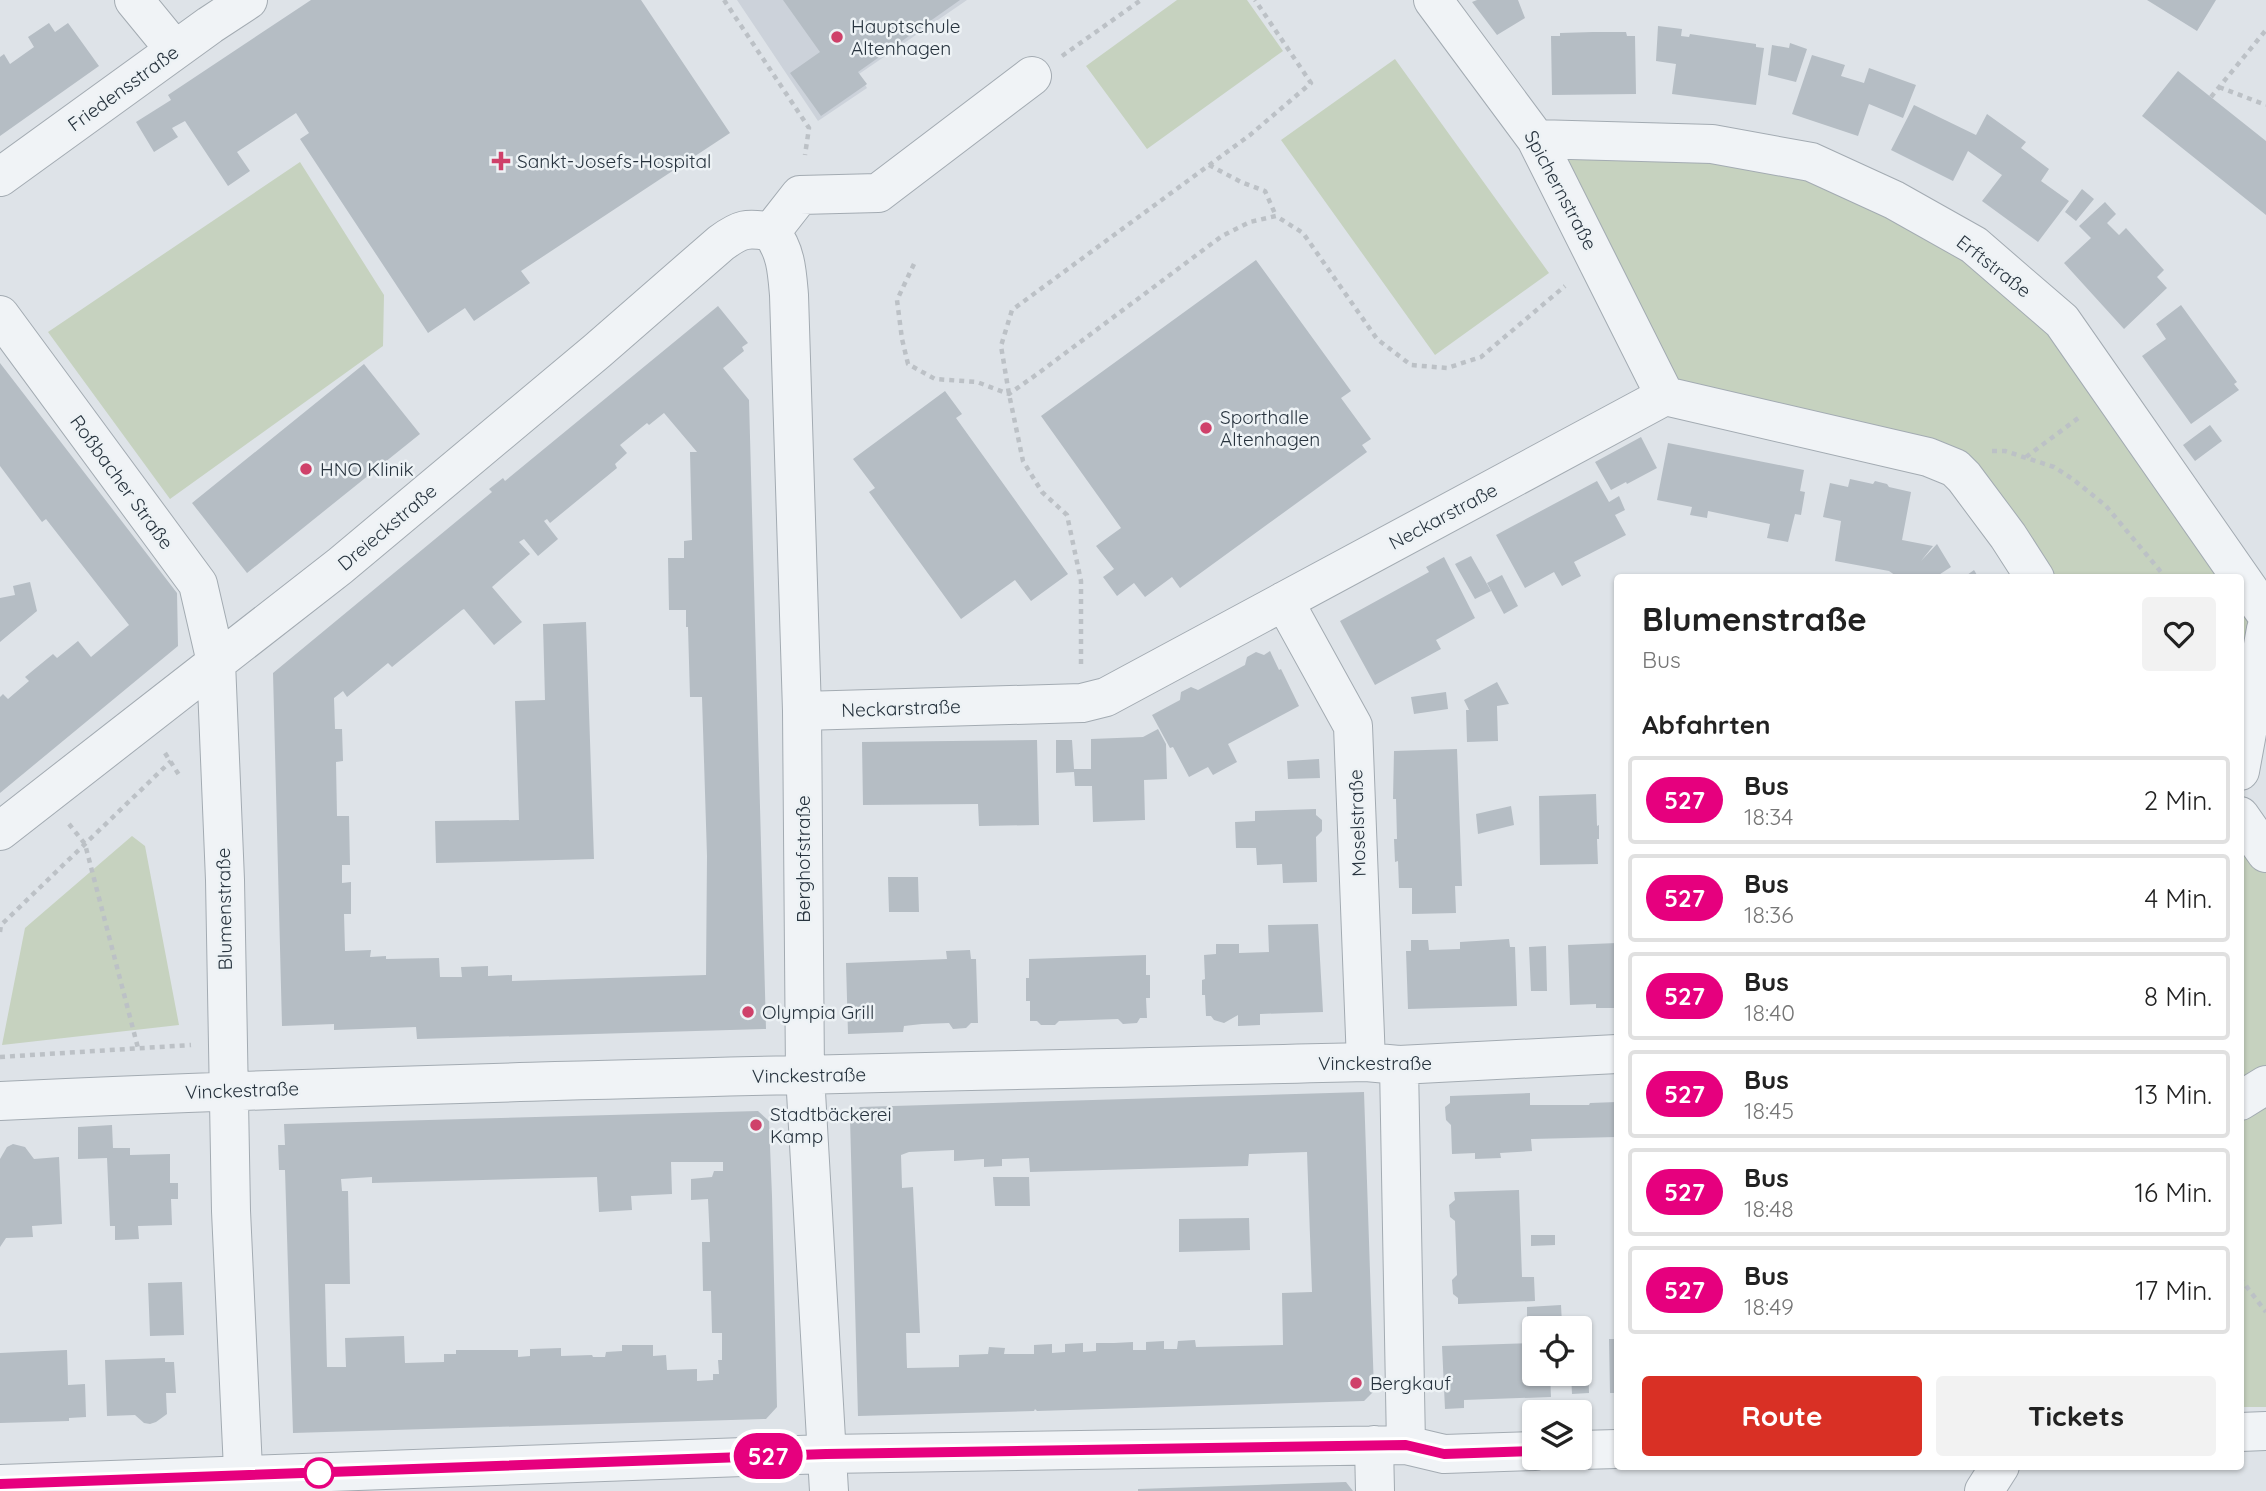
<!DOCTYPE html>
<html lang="de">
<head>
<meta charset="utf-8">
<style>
  :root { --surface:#fff; --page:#f2f2f2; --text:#222; --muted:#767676; --line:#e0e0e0; --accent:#d93025 }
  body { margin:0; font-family:Quicksand,sans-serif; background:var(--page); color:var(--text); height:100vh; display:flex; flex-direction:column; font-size:26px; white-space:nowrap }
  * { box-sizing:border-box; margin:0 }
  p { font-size:23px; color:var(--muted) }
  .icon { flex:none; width:38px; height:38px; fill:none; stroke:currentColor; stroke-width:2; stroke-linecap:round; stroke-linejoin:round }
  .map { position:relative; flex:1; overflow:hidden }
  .side { position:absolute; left:1614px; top:574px; width:630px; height:896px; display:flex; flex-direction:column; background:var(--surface); border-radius:7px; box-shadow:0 2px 5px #0004 }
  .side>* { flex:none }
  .badge { padding:0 14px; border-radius:23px; font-size:24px; line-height:46px }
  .tools { position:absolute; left:1522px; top:1316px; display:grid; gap:14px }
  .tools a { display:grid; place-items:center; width:70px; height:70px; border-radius:7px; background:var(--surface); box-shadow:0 2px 5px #0004; font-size:35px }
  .map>.badge { position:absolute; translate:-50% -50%; box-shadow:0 0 0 4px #fff }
  h2 { padding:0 28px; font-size:26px; line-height:63px }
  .round { display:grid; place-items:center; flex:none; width:74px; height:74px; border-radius:7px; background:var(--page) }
  .headline { display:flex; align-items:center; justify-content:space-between; height:119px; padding:0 28px }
  h1 { font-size:33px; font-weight:700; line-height:52px }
  .cta { display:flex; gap:14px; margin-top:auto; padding:14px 28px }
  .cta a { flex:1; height:80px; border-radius:7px; background:var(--accent); color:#fff; font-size:28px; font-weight:700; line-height:80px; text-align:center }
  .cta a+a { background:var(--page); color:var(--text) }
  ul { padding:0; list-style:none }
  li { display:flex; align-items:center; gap:21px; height:88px; margin:0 14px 10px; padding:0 14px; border:4px solid var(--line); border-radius:7px }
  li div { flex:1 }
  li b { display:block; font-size:26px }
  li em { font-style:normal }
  li .badge { min-width:77px; font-weight:700; text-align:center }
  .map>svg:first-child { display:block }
</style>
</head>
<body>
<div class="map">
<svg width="2266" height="1491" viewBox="0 0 2266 1491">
  <rect width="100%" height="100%" fill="#dee3e8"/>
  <path fill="#ccd2da" d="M737 0H967L859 74 867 88 818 121Z"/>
  <path fill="#c6d2bf" d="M1177 0H1247L1283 51 1147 149 1086 66Z
    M1395 59 1549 273 1435 355 1281 140Z
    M1536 139 1811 162 2062 321 2266 614 2240 771V578L2035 577 1964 477 1665 396Z
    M300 162 384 295 383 346 170 499 48 332Z
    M2240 816 2266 853V1407H2240Z
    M132 836 145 846 179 1025 2 1045 25 928Z"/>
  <path fill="#b5bdc4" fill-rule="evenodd" d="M311 0H641L730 133 521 271 530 283 474 321 465 308 428 333 300 139 309 133 296 113 237 152 250 171 228 186 185 121 172 128 178 137 154 152 136 122 171 100 168 95Z
    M783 0H960L858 72 867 84 821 116 790 73 820 52Z
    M1477 0H1518L1525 18 1497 35 1472 2Z
    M2147 0H2216L2197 31Z
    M49 23 55 32 68 23 99 66 0 136V57L4 54 10 64 34 47 28 37Z
    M1658 26 1682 29 1681 36 1689 37 1690 34 1756 44V47L1764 48 1756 105 1672 94 1676 64 1656 61Z
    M1593 32H1626L1627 36H1635L1636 94 1552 95 1551 36H1560V33Z
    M1790 43 1807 49 1796 82 1768 75 1772 45 1789 48Z
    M1812 55 1845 65 1841 76 1864 83 1869 68 1916 85 1903 118 1869 104 1858 136 1792 114Z
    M2178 71 2266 141V215L2142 116Z
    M1914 105 1976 135 1987 114 2026 142 2021 148 2049 169 2041 181 2069 201 2038 242 1982 201 2002 175 1968 151 1953 181 1891 150Z
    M2082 189 2094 199 2076 221 2065 212Z
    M2105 202 2116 214 2107 223 2119 235 2126 228 2164 270 2157 277 2167 288 2124 329 2064 263 2091 238 2079 226Z
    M1256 260 1351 391 1341 398 1371 439 1362 445 1367 452 1180 588 1172 577 1145 597 1134 583 1117 596 1103 577 1114 569 1096 546 1121 528 1041 416Z
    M2181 305 2237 382 2234 384 2239 390 2191 424 2142 356 2166 339 2156 324Z
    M718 306 748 343 742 347 744 351 723 368 749 400 766 1029 417 1039 416 1027 334 1030V1024L282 1026 273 673 492 492 489 489 503 478 505 481ZM664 413 697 452H690L692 540 684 541V558H668L669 610H686V627H688L690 697H702L707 856 706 975 512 981V975L488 976V966L461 967 462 977H440L439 958 386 959V956L370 957 371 950 345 951 344 914H351V882L342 883V865H350L349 816H337L336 762 343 761 342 729H335L334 698 343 691 347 697 388 663 392 667 462 610 464 609 494 645 522 622 492 587 530 554 519 542 524 539 538 556 558 539 544 521 547 519 550 523 617 468 615 464 627 453 620 445 647 423 649 425Z
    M0 363 177 593 178 646 0 793V697L3 694 8 699 29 681 25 677 53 654 57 658 78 641 91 657 129 625 46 519 42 522 0 466Z
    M364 364 420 434 247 573 192 503Z
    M945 391 962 414 956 418 1068 574 1031 601 1015 580 961 619 869 492 875 488 853 459Z
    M2210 425 2222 441 2195 461 2183 445Z
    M1641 437 1657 468 1627 484 1626 482 1611 490 1595 462Z
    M1668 443 1804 470 1800 491 1805 492 1801 515 1795 514 1788 542 1767 538 1770 524 1708 511 1707 518 1690 515 1692 507 1657 500Z
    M1850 479 1873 484 1875 481 1887 484 1889 487 1911 492 1902 540 1933 546 1921 561 1937 544 1951 567 1934 578H1899L1889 571 1835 561 1841 521 1823 517 1830 483 1848 487Z
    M1597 481 1609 502 1619 496 1625 510 1615 515 1626 535 1574 562 1581 576 1562 586 1554 572 1525 588 1496 535Z
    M1471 556 1491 591 1475 599 1455 564Z
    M1444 557 1475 618 1436 640 1441 649 1375 685 1340 621 1429 572 1426 567Z
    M1974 570 1977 575 1982 576V578H1963Z
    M1502 575 1518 606 1504 614 1487 583Z
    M30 582 37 611 0 642V598L15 595 13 586Z
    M586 622 594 859 436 863 435 821 519 820 515 701 545 700 543 624Z
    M1270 651 1279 670 1281 669 1299 706 1228 744 1237 762 1213 775 1208 767 1189 777 1173 747 1170 748 1152 715 1180 700 1181 692 1191 687 1198 690 1245 665 1247 657 1256 652 1264 655Z
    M1497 682 1509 704 1497 706 1498 741 1467 742 1466 710H1469L1464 700Z
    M1446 692 1448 709 1414 714 1411 697Z
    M1158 729 1166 744 1167 779 1144 780 1145 820 1093 822 1092 786H1075L1074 772 1056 773V740H1072L1074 769H1091V739L1143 737Z
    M1037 740 1039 825 979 826 978 804 863 805 862 742Z
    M1457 749 1462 886H1455L1456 913 1412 914V888H1399L1398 861 1395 862 1394 839H1397L1396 799H1393L1394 751Z
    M1319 759 1320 778 1288 779 1287 761Z
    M1596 794 1597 826 1599 825V839H1597L1598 864 1540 865 1539 796Z
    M1511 806 1514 825 1478 834 1476 814Z
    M1316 809V815L1322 820V831L1316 837 1317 882 1283 883 1282 864 1257 865 1256 848H1236L1235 822 1255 821V811Z
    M888 877H918L919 912H889Z
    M1318 924 1323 1012 1260 1014V1025L1238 1026V1015L1224 1023 1214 1020 1211 1016H1206L1205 995H1202V980L1205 979 1204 955 1216 954V944H1239V953L1269 952 1268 925Z
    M1509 939 1510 947H1515L1517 1006 1408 1009 1406 951H1411V940H1428L1429 950 1460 949V942Z
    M1617 943V1008H1596V1004L1570 1005 1568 945Z
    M1546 946 1547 991H1531L1529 947Z
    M970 950 971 959H976L978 1023H971L966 1028 953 1029 949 1023 922 1024 904 1026 903 1032 848 1034 846 963 947 959 946 951Z
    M1146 955V975H1150V998H1146L1147 1018H1140L1137 1023 1123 1024 1118 1019 1059 1021 1055 1025H1041L1037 1021H1030V1001H1026V978H1029V959Z
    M1364 1092 1374 1391 1364 1401 1037 1411 1035 1409 1034 1411 858 1416 850 1118 860 1107ZM954 1150V1161L984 1159V1167L1002 1166V1159L1029 1158 1030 1172 1248 1166 1249 1154 1307 1152 1312 1292 1282 1293 1283 1345 1196 1347 1195 1340 1178 1341 1177 1349H1164V1341L1146 1342V1350H1133V1342L1114 1343H1096V1351L1083 1352V1343L1065 1344V1352L1052 1353V1344L1034 1345V1354H1004L1005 1348 989 1347 988 1354 959 1355V1367L907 1368 906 1333H920L913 1187 902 1188 901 1155 909 1152Z
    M1530 1093V1105H1589L1590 1103 1617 1102V1137L1531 1139 1532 1151 1500 1153 1501 1158 1475 1159V1153L1452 1154 1451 1125 1446 1120 1445 1107 1450 1103V1096Z
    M758 1111 769 1121 772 1196 777 1407 766 1419 293 1433 285 1170H279L278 1145H285L284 1124ZM671 1162H723V1171H714L712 1177 691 1179V1200L708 1199 710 1242H702L703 1291H711L712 1333H722V1360H718L719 1374H713V1380L697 1381V1369L667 1370 666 1355 653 1356V1345H622V1351L606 1352 605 1357H593L592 1355 561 1356V1348L530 1349V1356L518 1357V1350H456V1354H444V1362L405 1363 404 1336 345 1338 346 1367H327L325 1284H350L348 1191H342L341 1179 372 1177V1183L597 1177 599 1212 632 1210 631 1196 672 1194Z
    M112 1125 113 1148H130V1155L170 1154V1183H178V1199H171L172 1225 138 1226 139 1239 115 1240V1226H110L107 1158 78 1159V1127Z
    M13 1144 25 1147 34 1159 59 1157 62 1224 32 1226 33 1237 6 1238 0 1247V1159L7 1147Z
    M993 1177H1029L1030 1206H995Z
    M1519 1190 1522 1277H1534L1535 1301 1458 1304V1298L1453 1294 1452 1280 1457 1275 1455 1221 1450 1217 1449 1205 1455 1200 1454 1192Z
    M1249 1218 1250 1250 1179 1252V1219Z
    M1531 1235H1555V1245L1531 1246Z
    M182 1282 184 1335 150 1336 148 1283Z
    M1561 1305 1562 1324 1570 1323V1328H1549V1324L1527 1325V1307Z
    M1609 1339H1617V1393H1610Z
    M1535 1343V1374H1550L1551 1397 1464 1400V1408L1445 1409 1442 1346Z
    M67 1350 68 1385 85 1384 86 1417 69 1418V1421L0 1423V1353Z
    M165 1358V1362H174L176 1393H166L167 1414 156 1422 150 1424 144 1423 135 1415 107 1416 105 1360Z
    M1580 1361H1588L1589 1393 1572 1394 1571 1374H1580Z
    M1346 1482 1353 1491H1138V1489Z"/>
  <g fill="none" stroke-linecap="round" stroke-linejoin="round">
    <defs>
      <path id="minor" d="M134 0 175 50
        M1433 0 1536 139 1665 396
        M1536 139 1712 144 1811 162 1894 200 1974 245 2062 321 2266 614
        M0 177 210 25 248 0
        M771 232C786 251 787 271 789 295L802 711 805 1075 829 1491
        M771 232 800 195 878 193 1032 76
        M0 315 198 584 216 662 225 880 231 1211 244 1491
        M1284 601 1353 726 1366 1062
        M802 711 1082 703 1106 697 1665 396 1928 457 1955 468 1964 477 2008 536 2035 578
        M2240 771 2266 629
        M2240 816 2266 853
        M0 831 340 566 597 351 721 243C740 229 747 227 771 232
        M1399 1065 1406 1445
        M0 1101C455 1080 910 1073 1366 1062L1399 1065 1617 1054
        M2240 1101 2266 1085
        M2240 1432 2266 1431
        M1374 1445 1375 1491
        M1580 1450 1617 1449
        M0 1484 826 1454 1406 1445 1444 1454 1535 1451
        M1984 1491 2000 1466"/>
    </defs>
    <use href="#minor" stroke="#a3abb2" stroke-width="40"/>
    <path stroke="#bcc1c6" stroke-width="4.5" stroke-dasharray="5 5" stroke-linecap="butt" d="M724 0 809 128 805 155
      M1062 56 1141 0
      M2219 87 2266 105
      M2211 97 2266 30
      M1209 165 1241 182 1265 191 1276 216
      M914 264 897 300 902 339 908 364 935 379 977 382 1009 394 1040 372 1222 236 1250 222 1276 216 1303 233 1377 339 1411 365 1447 368 1481 357 1565 286
      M1992 451H2005L2054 467 2074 480 2106 506 2166 578
      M2026 457 2081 416
      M1081 664V581L1067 515 1042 492 1023 461 1009 394 1001 346 1012 310 1250 135 1311 83 1255 0
      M165 753 181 778
      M69 824 85 844 138 1048
      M0 932 1 925 171 761
      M0 1057 191 1045
      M2240 1278 2266 1312"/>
    <use href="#minor" stroke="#f0f3f6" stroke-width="38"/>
  </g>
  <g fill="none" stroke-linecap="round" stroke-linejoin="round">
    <defs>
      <path id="line" d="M0 1484 826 1454 1406 1445 1444 1454 1535 1451"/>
    </defs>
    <use href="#line" stroke="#fff" stroke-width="16"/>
    <use href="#line" stroke="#e6007e" stroke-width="10"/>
  </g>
  <g fill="#cf416a" stroke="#edf2f5" stroke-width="2.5">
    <circle cx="837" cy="37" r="7"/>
    <path d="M497.5 150.5h7v7h7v7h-7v7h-7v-7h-7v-7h7z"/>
    <circle cx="1206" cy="428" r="7"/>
    <circle cx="306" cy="469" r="7"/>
    <circle cx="748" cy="1012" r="7"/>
    <circle cx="756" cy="1125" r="7"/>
    <circle cx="1356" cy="1383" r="7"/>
  </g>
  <circle fill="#fff" stroke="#e6007e" stroke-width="3.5" cx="319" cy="1473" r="14"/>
  <g text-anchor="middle" stroke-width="5" stroke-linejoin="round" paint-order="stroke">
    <g font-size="19" fill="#27333e" stroke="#edf2f5" text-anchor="start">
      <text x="851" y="33">Hauptschule<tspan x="851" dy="22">Altenhagen</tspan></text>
      <text x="517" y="168">Sankt-Josefs-Hospital</text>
      <text x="1220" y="424">Sporthalle<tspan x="1220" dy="22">Altenhagen</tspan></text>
      <text x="320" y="476">HNO Klinik</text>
      <text x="762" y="1019">Olympia Grill</text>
      <text x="770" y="1121">Stadtbäckerei<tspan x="770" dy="22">Kamp</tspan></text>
      <text x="1370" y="1390">Bergkauf</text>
    </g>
    <g font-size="19" fill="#27333e" stroke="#edf2f5">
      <text transform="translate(123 88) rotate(-36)" y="7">Friedensstraße</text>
      <text transform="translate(1561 190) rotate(62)" y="7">Spichernstraße</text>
      <text transform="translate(1994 266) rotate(38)" y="7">Erftstraße</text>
      <text transform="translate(122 482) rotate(54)" y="7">Roßbacher Straße</text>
      <text transform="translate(1443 516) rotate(-28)" y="7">Neckarstraße</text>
      <text transform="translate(387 527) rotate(-40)" y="7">Dreieckstraße</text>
      <text transform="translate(901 708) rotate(-2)" y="7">Neckarstraße</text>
      <text transform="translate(1357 823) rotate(-92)" y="7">Moselstraße</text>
      <text transform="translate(803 859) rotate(-90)" y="7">Berghofstraße</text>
      <text transform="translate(224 909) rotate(-91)" y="7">Blumenstraße</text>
      <text x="1375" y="1070">Vinckestraße</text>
      <text transform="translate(809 1075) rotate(-1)" y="7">Vinckestraße</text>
      <text transform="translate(242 1090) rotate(-2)" y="7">Vinckestraße</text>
    </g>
  </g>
</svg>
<div class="tools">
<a><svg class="icon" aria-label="locate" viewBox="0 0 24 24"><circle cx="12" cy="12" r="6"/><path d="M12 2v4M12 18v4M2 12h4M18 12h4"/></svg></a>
<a><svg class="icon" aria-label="layers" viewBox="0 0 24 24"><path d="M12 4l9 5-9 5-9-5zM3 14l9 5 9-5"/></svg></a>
</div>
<b class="badge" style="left:768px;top:1456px;background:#e6007e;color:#fff">527</b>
<section class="side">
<div class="headline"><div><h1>Blumenstraße</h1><p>Bus</p></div><a class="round"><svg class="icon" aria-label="heart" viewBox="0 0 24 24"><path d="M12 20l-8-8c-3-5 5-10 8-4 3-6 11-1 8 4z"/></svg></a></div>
<h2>Abfahrten</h2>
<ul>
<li><span class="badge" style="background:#e6007e;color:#fff">527</span><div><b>Bus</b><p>18:34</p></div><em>2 Min.</em></li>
<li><span class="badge" style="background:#e6007e;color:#fff">527</span><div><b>Bus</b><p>18:36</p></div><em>4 Min.</em></li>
<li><span class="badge" style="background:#e6007e;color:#fff">527</span><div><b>Bus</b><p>18:40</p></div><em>8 Min.</em></li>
<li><span class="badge" style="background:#e6007e;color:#fff">527</span><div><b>Bus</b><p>18:45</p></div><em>13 Min.</em></li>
<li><span class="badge" style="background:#e6007e;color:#fff">527</span><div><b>Bus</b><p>18:48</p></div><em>16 Min.</em></li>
<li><span class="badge" style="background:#e6007e;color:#fff">527</span><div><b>Bus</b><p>18:49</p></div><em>17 Min.</em></li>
</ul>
<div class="cta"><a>Route</a><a>Tickets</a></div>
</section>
</div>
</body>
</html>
